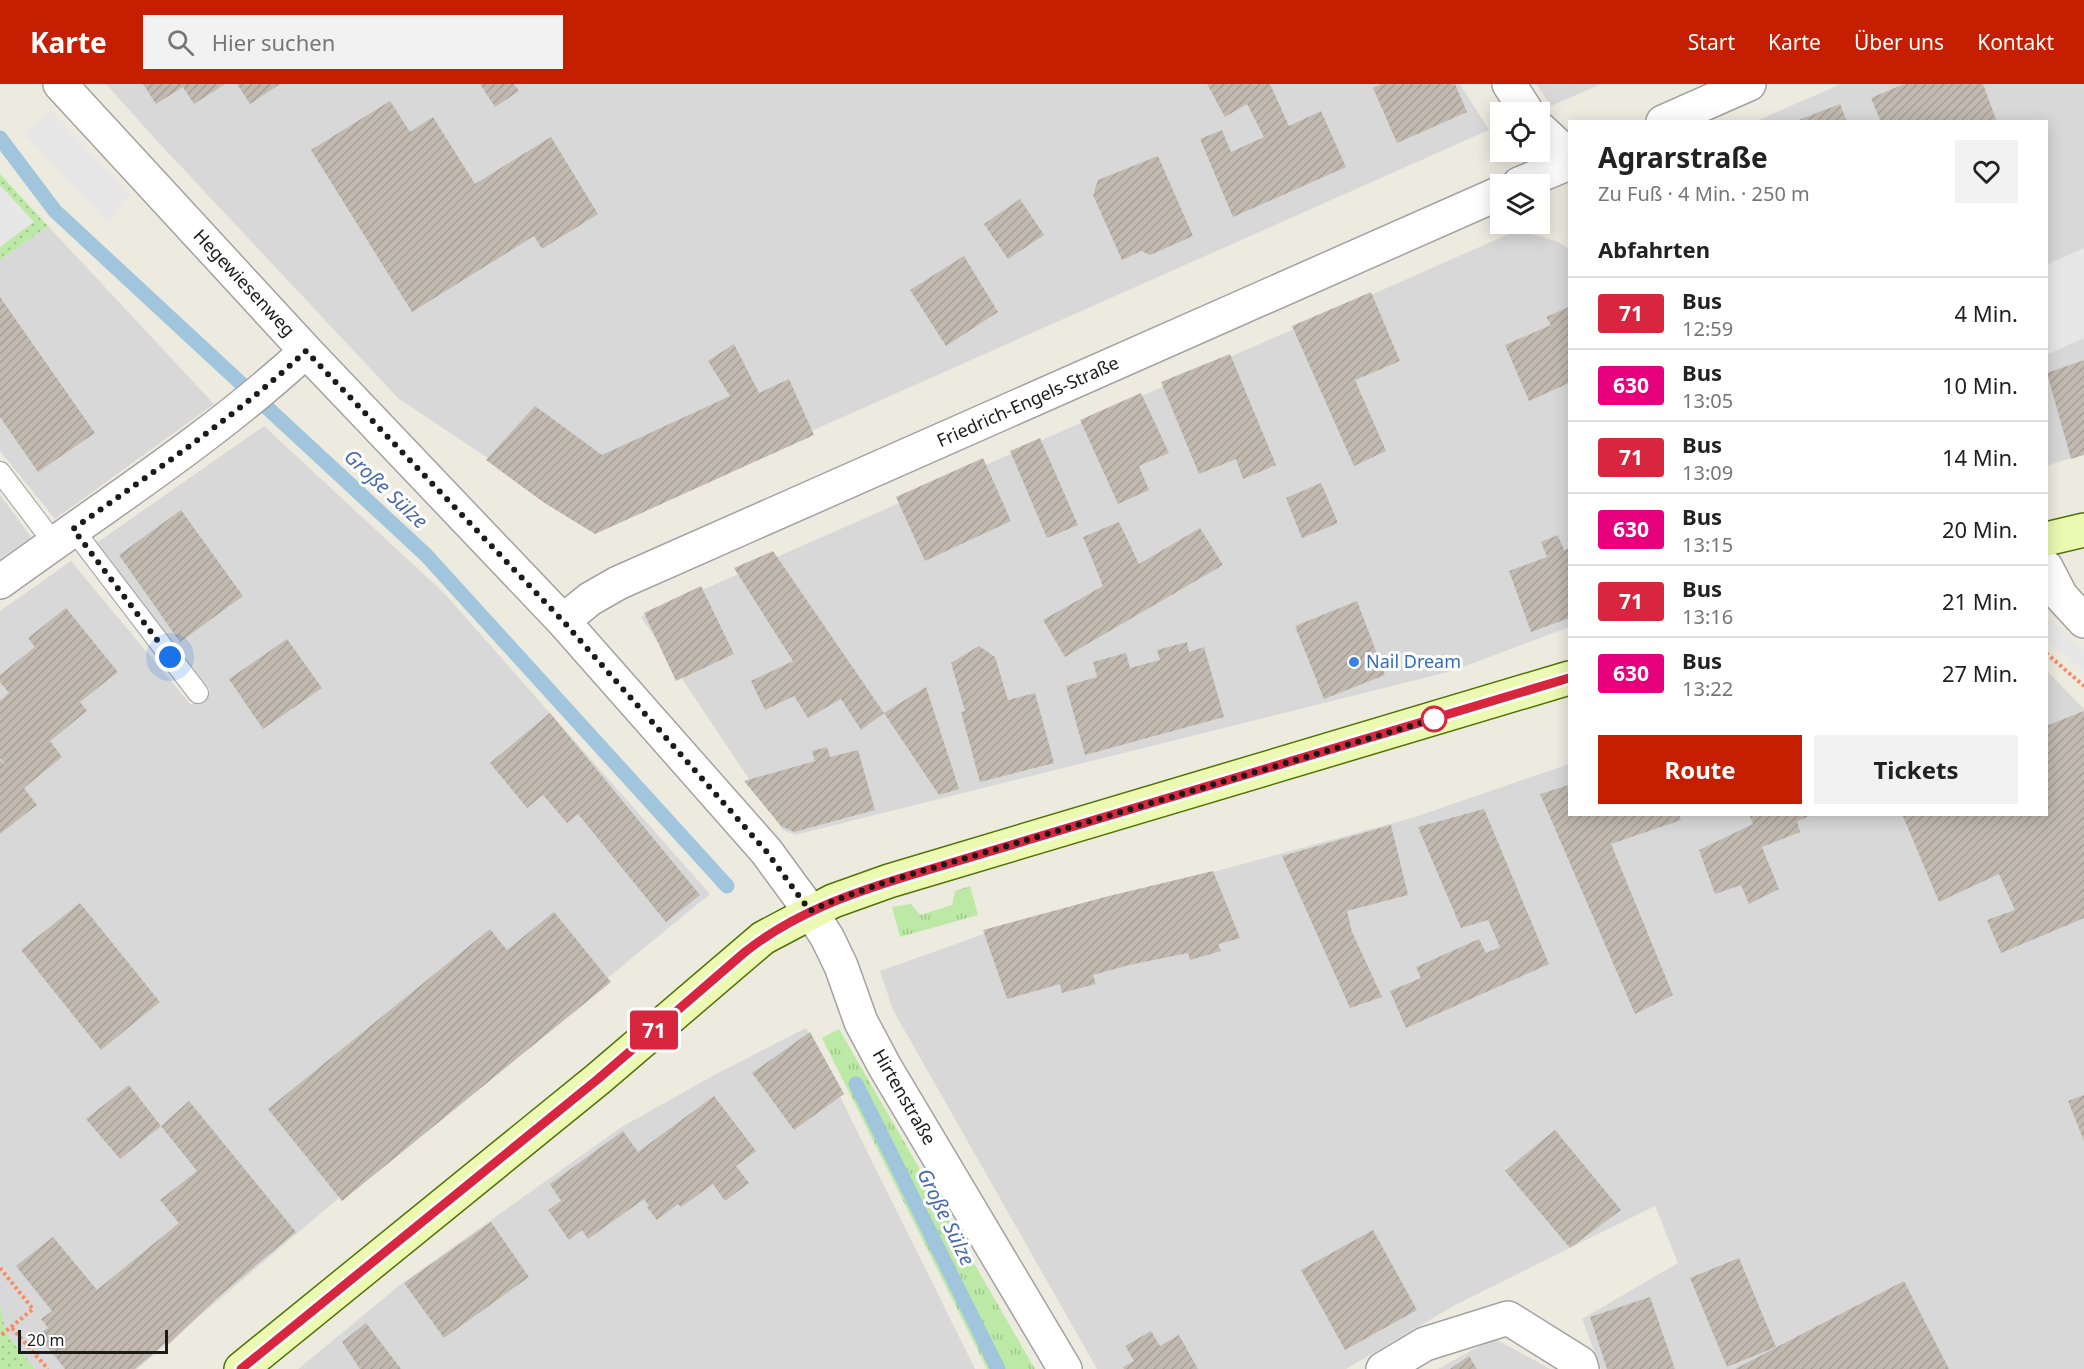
<!DOCTYPE html>
<html lang="de">
<head>
<meta charset="utf-8">
<style>
  :root { --surface:#fff; --page:#f2f2f2; --text:#222; --muted:#767676; --line:#e0e0e0; --accent:#c61e00 }
  body { margin:0; font-family:"Noto Sans",sans-serif; background:var(--page); color:var(--text); height:100vh; display:flex; flex-direction:column; font-size:22px; white-space:nowrap }
  * { box-sizing:border-box; margin:0 }
  p { font-size:20px; color:var(--muted) }
  .icon { flex:none; width:33px; height:33px; fill:none; stroke:currentColor; stroke-width:2; stroke-linecap:round; stroke-linejoin:round }
  .map { position:relative; flex:1; overflow:hidden }
  .drawer { position:absolute; left:1568px; top:36px; width:480px; height:696px; display:flex; flex-direction:column; background:var(--surface); border-radius:0px; box-shadow:0 3px 15px #0003 }
  .drawer>* { flex:none }
  .badge { padding:0 12px; border-radius:4px; font-size:21px; line-height:39px }
  .tools { position:absolute; left:1490px; top:18px; display:grid; gap:12px }
  .tools a { display:grid; place-items:center; width:60px; height:60px; border-radius:0px; background:var(--surface); box-shadow:0 3px 15px #0003; font-size:30px }
  .scale { position:absolute; left:18px; bottom:15px; width:150px; box-sizing:border-box; padding-left:6px; border:3px solid #1b1b1b; border-top:0; font-size:16px; line-height:21px; white-space:nowrap; color:#1b1b1b; -webkit-text-stroke:4px #fff; paint-order:stroke }
  .you { position:absolute; width:30px; height:30px; margin:-15px; border:4px solid #fff; border-radius:50%; background:#1a73e8; box-shadow:0 0 0 9px #1a73e833 }
  .map>.badge { position:absolute; translate:-50% -50%; box-shadow:0 0 0 3px #fff }
  h2 { padding:0 30px; font-size:22px; line-height:54px }
  .round { display:grid; place-items:center; flex:none; width:63px; height:63px; border-radius:0px; background:var(--page) }
  .summary { display:flex; align-items:center; justify-content:space-between; height:102px; padding:0 30px }
  h1 { font-size:28px; font-weight:700; line-height:45px }
  .cta { display:flex; gap:12px; margin-top:auto; padding:12px 30px }
  .cta a { flex:1; height:69px; border-radius:0px; background:var(--accent); color:#fff; font-size:24px; font-weight:700; line-height:69px; text-align:center }
  .cta a+a { background:var(--page); color:var(--text) }
  ul { padding:0; list-style:none }
  li { display:flex; align-items:center; gap:18px; height:72px; padding:0 30px; border-top:2px solid var(--line) }
  li div { flex:1 }
  li b { display:block; font-size:22px }
  li em { font-style:normal }
  li .badge { min-width:66px; font-weight:700; text-align:center }
  header { display:flex; align-items:center; gap:36px; box-sizing:border-box; height:84px; padding:0 30px; background:var(--accent); color:#fff }
  header strong { font-size:28px }
  nav { display:flex; gap:33px; margin-inline-start:auto; font-size:21px }
  .search { width:420px; height:54px; background:var(--page); display:flex; align-items:center; gap:15px; box-sizing:border-box; padding:0 21px; border-radius:0px; color:var(--muted); font-size:22px }
  .map>svg:first-child { display:block }
</style>
</head>
<body>
<header>
<strong>Karte</strong>
<div class="search"><svg class="icon" aria-label="search" viewBox="0 0 24 24"><circle cx="10" cy="10" r="6"/><path d="M15 15l6 6"/></svg>Hier suchen</div>
<nav><a>Start</a><a>Karte</a><a>Über uns</a><a>Kontakt</a></nav>
</header>
<div class="map">
<svg width="2084" height="1285" viewBox="0 0 2084 1285">
  <defs>
    <pattern id="grass-tufts" width="24" height="20" patternUnits="userSpaceOnUse" patternTransform="scale(1.5)"><rect width="24" height="20" fill="#bce9a5"/><path d="M3 7l-1-3M5 7V3M7 7l1-3M15 17l-1-3M17 17v-4M19 17l1-3" fill="none" stroke="#a1c78d"/></pattern>
    <pattern id="garden-dots" width="8" height="8" patternUnits="userSpaceOnUse" patternTransform="scale(1.5)"><rect width="8" height="8" fill="#bce9a5"/><path d="M2 2h.1M6 6h.1" fill="none" stroke="#a1c78d" stroke-width="1.8" stroke-linecap="round"/></pattern>
    <pattern id="building-hatch" width="6" height="6" patternUnits="userSpaceOnUse" patternTransform="scale(1.5)"><rect width="6" height="6" fill="#c2bab0"/><path d="M-1 1l2-2M0 6l6-6M5 7l2-2" fill="none" stroke="#a69f97"/></pattern>
  </defs>
  <rect width="100%" height="100%" fill="#edebe0"/>
  <path fill="#d9d8d8" d="M106 0H1460L1489 46 593 444 398 314 157 57Z
    M1536 0H1601L1551 22Z
    M1841 0H2084V370L2046 382V38H1754Z
    M48 142 214 320 55 435 0 367V176Z
    M1518 146 1556 157 1569 165V543L1452 587 795 751 783 746 641 533Z
    M264 342 444 509 710 810 320 1130 137 1285H35L6 1249 0 1221V527L71 477 191 621 210 606 95 460Z
    M0 411 31 453 0 475Z
    M2046 586 2084 625V1285H1601L1582 1235 1678 1179 1655 1122 1457 1220 1346 1285H1097L893 926 880 887 981 851 1415 733 1569 680V730H2046Z
    M806 944 975 1285H298L400 1201 620 1044 716 990Z
    M1494 1254 1550 1285H1438Z"/>
  <path fill="url(#grass-tufts)" d="M970 802 978 831 900 853 892 823 911 820 920 831 952 821 955 807Z
    M839 945 1035 1285H987L822 954Z"/>
  <path fill="url(#garden-dots)" d="M0 90 48 142 0 176Z
    M0 1221 6 1249 35 1285H0Z"/>
  <path fill="#e7e7e7" d="M50 26 130 110 108 138 23 50Z
    M0 101 34 138 0 163Z
    M2084 164V254L2046 271V181Z
    M2049 535 2084 565V588L2046 555V538Z"/>
  <g fill="none" stroke-linecap="round" stroke-linejoin="round">
    <path stroke="#a0c5dc" stroke-width="15" d="M0 54 55 127 426 471 727 802
      M856 1000 998 1285"/>
  </g>
  <path fill="url(#building-hatch)" d="M143 0H225L194 20 183 3 156 20Z
    M237 0H280L250 20Z
    M480 0H514L519 7 495 23Z
    M1207 0H1270L1289 42 1321 27 1346 83 1233 133 1200 55 1222 46 1231 68 1264 53 1247 20 1225 33Z
    M1381 0H1455L1467 28 1397 59 1373 4Z
    M1904 0H1983L1997 38H1881L1871 14Z
    M390 17 410 48 433 33 475 100 551 53 598 130 542 165 534 152 412 228 311 66Z
    M1840 20 1847 38H1796V37Z
    M1158 72 1193 152 1150 171 1141 167 1122 176 1093 111 1098 96Z
    M1020 115 1044 151 1008 175 984 140Z
    M964 172 998 228 946 262 910 206Z
    M1371 208 1400 277 1355 296 1386 367 1354 382 1292 242Z
    M0 213 95 349 38 388 0 333Z
    M1569 223V299L1529 317 1505 261 1551 241 1546 233Z
    M734 260 759 309 789 295 814 351 595 450 543 418 486 376 535 322 602 371 730 312 708 277Z
    M1230 270 1276 381 1243 395 1236 375 1199 390 1161 298Z
    M2084 276V371L2071 375 2047 289Z
    M1141 309 1169 369 1139 382 1149 406 1118 420 1080 336Z
    M1040 354 1078 441 1047 454 1010 367Z
    M983 374 1011 437 925 477 896 413Z
    M1321 399 1338 439 1302 454 1286 414Z
    M181 426 243 512 180 558 119 471Z
    M1119 438 1139 480 1200 444 1223 481 1065 573 1043 536 1103 502 1083 453Z
    M1558 451 1564 466 1569 464V534L1531 548 1509 487 1547 473 1541 458Z
    M773 467 884 629 861 646 841 615 808 634 794 612 765 626 751 597 793 577 734 484Z
    M701 502 734 570 676 597 644 529Z
    M1357 517 1385 591 1324 615 1295 542Z
    M66 524 118 588 80 618 87 627 50 657 62 673 24 704 37 721 0 750V676L7 682 0 674V617L9 609 0 598V591L35 563 28 554Z
    M287 555 322 604 263 645 229 595Z
    M1187 558 1189 568 1204 563 1224 633 1085 671 1066 602 1097 593 1093 578 1126 569 1130 584 1160 576 1157 566Z
    M979 562 995 573 1008 616 1035 609 1054 679 980 698 961 628 965 627 951 579Z
    M926 603 959 705 939 711 884 629Z
    M2084 627V834L2001 869 1987 836 2015 826 1999 790 1939 818 1902 730H2046V642Z
    M550 629 700 811 666 838 578 730 567 739 543 711 527 724 490 679Z
    M827 663 830 673 858 666 875 726 794 748 781 742 744 697 815 677 812 667Z
    M1569 701V730H1679L1681 736 1611 760 1673 911 1635 930 1540 710Z
    M1484 725 1549 880 1406 944 1390 907 1421 894 1416 883 1479 855 1486 869 1500 863 1488 836 1461 844 1418 743Z
    M1749 730 1813 731 1797 737 1800 748 1762 763 1779 805 1749 820 1741 801 1715 810 1699 766 1753 740Z
    M1391 741 1408 811 1347 827 1352 848 1382 913 1350 924 1282 772Z
    M1213 787 1240 854 1218 860 1221 867 1190 876 1188 869 1129 881 1093 891 1096 900 1088 902 1062 909 1060 900 1007 915 983 846 1105 813Z
    M80 819 160 918 101 966 21 866Z
    M554 828 611 898 342 1117 268 1025 490 845 507 866Z
    M810 948 844 1010 794 1046 752 989Z
    M129 1001 161 1042 189 1017 296 1148 217 1214 169 1260 166 1258 135 1285H65L38 1251 48 1244 41 1235 52 1227 16 1182 53 1153 97 1206 179 1139 160 1116 197 1087 161 1042 120 1075 86 1035Z
    M2084 1011V1057L2068 1017Z
    M714 1012 756 1067 736 1082 749 1099 725 1117 713 1100 681 1123 678 1120 657 1136 647 1123 649 1122 644 1115 588 1155 582 1146 569 1156 548 1126 561 1117 550 1100 623 1047 638 1068Z
    M1555 1046 1621 1126 1570 1164 1505 1087Z
    M491 1138 529 1193 444 1254 404 1199Z
    M1373 1146 1417 1226 1345 1266 1301 1186Z
    M1739 1174 1776 1263 1727 1283 1690 1194Z
    M1904 1197 1949 1285H1735L1775 1264Z
    M1650 1213 1675 1285H1607L1590 1233Z
    M366 1239 401 1285H360L342 1258Z
    M1151 1247 1160 1262 1179 1251 1198 1285H1124L1123 1283 1134 1277 1125 1262Z
    M1469 1272 1477 1285H1450Z"/>
  <g fill="none" stroke-linecap="round" stroke-linejoin="round">
    <defs>
      <path id="service" d="M0 388 54 459
        M73 445 198 609"/>
      <path id="minor" d="M60 0 306 267 563 537 766 767 810 827 827 853 841 882 861 938 885 983 1065 1285
        M1509 0 1527 28
        M1663 38 1749 0
        M1539 44 1569 72
        M1519 100 1569 79
        M2046 483 2061 512 2084 537
        M0 498C103 423 212 354 306 267
        M563 537 590 515 618 499 1500 109
        M1383 1285 1425 1260 1508 1234 1580 1279 1582 1285"/>
      <path id="secondary" d="M2046 455 2084 446
        M241 1285 598 995 763 854 833 817 889 797 1569 594"/>
    </defs>
    <use href="#service" stroke="#a2a2a2" stroke-width="22"/>
    <use href="#minor" stroke="#a2a2a2" stroke-width="36"/>
    <use href="#secondary" stroke="#547104" stroke-width="36"/>
    <path stroke="#fb8a64" stroke-width="4" stroke-dasharray="3 3" stroke-linecap="butt" d="M2046 569 2084 602
      M0 1184 33 1225 0 1252
      M12 1244 48 1285"/>
    <use href="#service" stroke="#fff" stroke-width="20"/>
    <use href="#minor" stroke="#fff" stroke-width="33"/>
    <use href="#secondary" stroke="#ebf9b2" stroke-width="33"/>
  </g>
  <g fill="none" stroke-linecap="round" stroke-linejoin="round">
    <defs>
      <path id="line" d="M241 1285 598 995 745 868C794 829 852 809 911 791L1569 594"/>
    </defs>
    <use href="#line" stroke="#fff" stroke-width="14"/>
    <use href="#line" stroke="#d7263d" stroke-width="9"/>
    <path stroke="#1b1b1b" stroke-width="6" stroke-dasharray="0 10.8" d="M170 573 73 445C153 388 234 334 306 267L563 537 766 767 810 827 833 817 889 797 1434 635"/>
  </g>
  <circle fill="#3f7fe0" stroke="#fff" stroke-width="2" cx="1354" cy="578" r="6"/>
  <circle fill="#fff" stroke="#d7263d" stroke-width="3" cx="1434" cy="635" r="12"/>
  <g text-anchor="middle" stroke-width="6" stroke-linejoin="round" paint-order="stroke">
    <g font-size="18" fill="#1b1b1b" stroke="#fff">
      <text transform="translate(244 199) rotate(47)" y="6">Hegewiesenweg</text>
      <text transform="translate(1028 318) rotate(-24)" y="6">Friedrich-Engels-Straße</text>
      <text transform="translate(904 1013) rotate(60)" y="6">Hirtenstraße</text>
    </g>
    <g font-size="18" fill="#366cbe" stroke="#fff" text-anchor="start">
      <text x="1366" y="584">Nail Dream</text>
    </g>
    <g font-size="20" font-style="italic" fill="#486aab" stroke="#fff">
      <text transform="translate(386 405) rotate(43)" y="7">Große Sülze</text>
      <text transform="translate(946 1133) rotate(64)" y="7">Große Sülze</text>
    </g>
  </g>
</svg>
<div class="tools">
<a><svg class="icon" aria-label="locate" viewBox="0 0 24 24"><circle cx="12" cy="12" r="6"/><path d="M12 2v4M12 18v4M2 12h4M18 12h4"/></svg></a>
<a><svg class="icon" aria-label="layers" viewBox="0 0 24 24"><path d="M12 4l9 5-9 5-9-5zM3 14l9 5 9-5"/></svg></a>
</div>
<div class="scale">20 m</div>
<div class="you" style="left:170px;top:573px"></div>
<b class="badge" style="left:654px;top:946px;background:#d7263d;color:#fff">71</b>
<section class="drawer">
<div class="summary"><div><h1>Agrarstraße</h1><p>Zu Fuß · 4 Min. · 250 m</p></div><a class="round"><svg class="icon" aria-label="heart" viewBox="0 0 24 24"><path d="M12 20l-8-8c-3-5 5-10 8-4 3-6 11-1 8 4z"/></svg></a></div>
<h2>Abfahrten</h2>
<ul>
<li><span class="badge" style="background:#d7263d;color:#fff">71</span><div><b>Bus</b><p>12:59</p></div><em>4 Min.</em></li>
<li><span class="badge" style="background:#e6007e;color:#fff">630</span><div><b>Bus</b><p>13:05</p></div><em>10 Min.</em></li>
<li><span class="badge" style="background:#d7263d;color:#fff">71</span><div><b>Bus</b><p>13:09</p></div><em>14 Min.</em></li>
<li><span class="badge" style="background:#e6007e;color:#fff">630</span><div><b>Bus</b><p>13:15</p></div><em>20 Min.</em></li>
<li><span class="badge" style="background:#d7263d;color:#fff">71</span><div><b>Bus</b><p>13:16</p></div><em>21 Min.</em></li>
<li><span class="badge" style="background:#e6007e;color:#fff">630</span><div><b>Bus</b><p>13:22</p></div><em>27 Min.</em></li>
</ul>
<div class="cta"><a>Route</a><a>Tickets</a></div>
</section>
</div>
</body>
</html>
